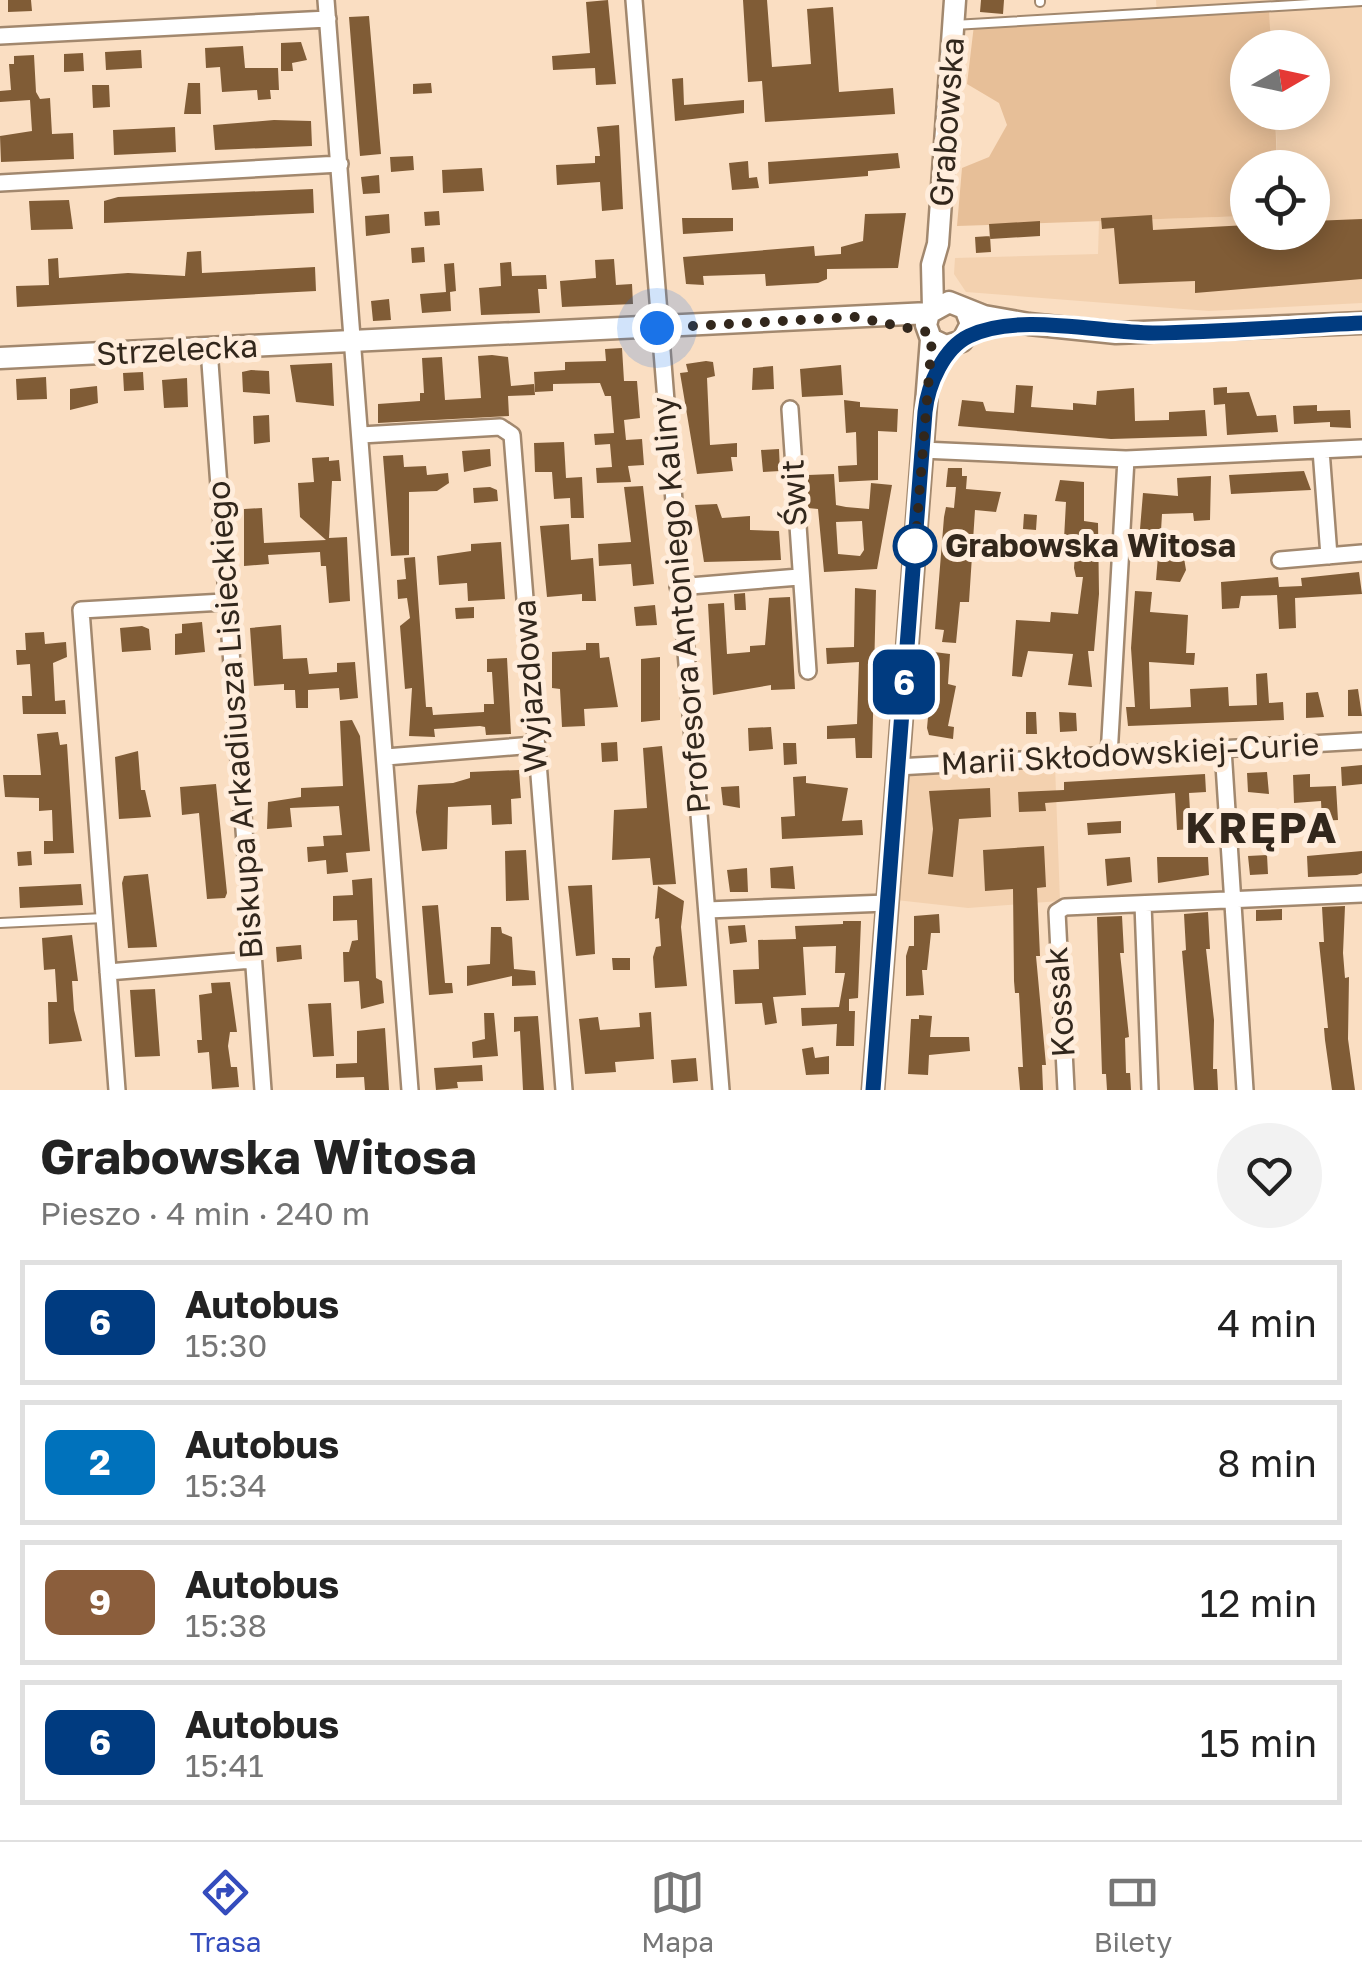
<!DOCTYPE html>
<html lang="pl">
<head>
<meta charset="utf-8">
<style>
  :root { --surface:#fff; --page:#f2f2f2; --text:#222; --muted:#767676; --line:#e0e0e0; --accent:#344cbd }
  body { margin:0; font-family:"Golos Text",sans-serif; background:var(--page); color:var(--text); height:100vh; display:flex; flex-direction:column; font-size:38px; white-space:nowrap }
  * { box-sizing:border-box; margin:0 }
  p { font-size:32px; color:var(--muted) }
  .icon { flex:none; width:55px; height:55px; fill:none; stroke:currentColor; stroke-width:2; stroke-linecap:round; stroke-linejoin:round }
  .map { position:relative; height:1090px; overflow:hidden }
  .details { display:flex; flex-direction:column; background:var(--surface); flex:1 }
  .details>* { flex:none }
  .badge { padding:0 20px; border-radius:15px; font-size:35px; line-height:65px }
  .needle { width:65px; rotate:81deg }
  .fabs { position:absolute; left:1230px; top:30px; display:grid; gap:20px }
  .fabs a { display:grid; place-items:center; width:100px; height:100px; border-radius:50%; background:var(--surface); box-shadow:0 5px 25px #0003; font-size:50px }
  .you { position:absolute; width:50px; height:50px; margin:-25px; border:8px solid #fff; border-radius:50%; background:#1a73e8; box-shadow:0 0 0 15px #1a73e833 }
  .map>.badge { position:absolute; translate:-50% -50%; box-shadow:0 0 0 5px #fff }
  .round { display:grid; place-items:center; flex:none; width:105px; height:105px; border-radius:52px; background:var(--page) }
  .head { display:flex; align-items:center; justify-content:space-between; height:170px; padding:0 40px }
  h1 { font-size:48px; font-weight:700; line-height:75px }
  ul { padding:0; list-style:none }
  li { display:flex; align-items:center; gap:30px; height:125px; margin:0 20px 15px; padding:0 20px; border:5px solid var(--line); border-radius:0px }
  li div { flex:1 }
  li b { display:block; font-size:38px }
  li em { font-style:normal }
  li .badge { min-width:110px; font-weight:700; text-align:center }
  .dock { display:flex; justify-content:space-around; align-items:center; height:140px; border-top:2px solid var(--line); background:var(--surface); font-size:28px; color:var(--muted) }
  .dock a { display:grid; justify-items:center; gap:5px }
  .dock .current { color:var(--accent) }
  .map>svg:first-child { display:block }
</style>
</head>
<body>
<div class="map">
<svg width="1362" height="1090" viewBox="0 0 1362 1090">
  <rect width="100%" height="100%" fill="#fadec2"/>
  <path fill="#f3d1af" d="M1156 0H1362V303L1209 311 966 292 954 274 955 258 1098 254 1099 221 1247 216 1248 232H1312V168L1278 167 1275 113 1312 112V48L1271 47 1269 9 1157 15Z
    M1055 765 1060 901 968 908 896 900 902 773Z"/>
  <path fill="#e7bf98" d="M1269 8 1271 47 1248 48V112L1275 113 1277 167 1248 168 1247 216 957 226 962 168 989 157 1007 125 999 103 967 84 974 25Z"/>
  <path fill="#805c36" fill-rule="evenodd" d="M8 0H31L32 11 8 12Z
    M608 0 616 84 596 85 595 68 553 70 552 56 590 53 586 2Z
    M743 0H767L772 67 811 64 807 9 833 7 839 92 893 88 895 114 765 122 762 81 748 82Z
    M981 0H1004L1003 14 980 12Z
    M369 16 381 154 360 156 349 17Z
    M301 42 307 60 292 63 293 71H281V43Z
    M243 46 245 68H278L279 90H270L271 99 258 100 257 90 222 92 220 67 206 68 205 48Z
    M141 50 142 68 106 70 105 52Z
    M83 53 84 71 64 72V54Z
    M34 55 36 92 40 99 50 98 52 134 73 133 74 159 1 162 0 136 32 131 30 100 0 102V91L11 90 9 64H14V56Z
    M683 78 684 105 744 100V113L675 121 672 79Z
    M188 83H200L201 114H184Z
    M431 83 432 93 413 94V84Z
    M92 85H109L110 107 93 108Z
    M274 120 311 121 312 146 215 150 213 125Z
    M619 125 623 209 602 211 600 182 557 185 556 165 595 163V156H600L597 127Z
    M175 127 176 152 114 155 113 130Z
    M898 153 900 168 868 171V176L769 184 768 162Z
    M413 156 414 170 391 172 390 157Z
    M748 161 749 178 757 177 759 188 732 190 729 163Z
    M482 168 484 191 443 193 442 170Z
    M379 175 380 193 363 194 361 177Z
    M313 189 314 213 104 223V201L118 197Z
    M69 200 73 229 31 230 29 201Z
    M439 211 440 225 425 226 424 212Z
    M906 213 898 268 827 269V279L818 283 766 286 765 274 703 276 704 285 686 284 683 257 814 246 815 256 841 254V247L863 241 865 214Z
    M389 214 390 233 366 236 365 216Z
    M1152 215 1153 230 1248 225V232H1312V221L1362 219V279L1195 293V281L1119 284 1114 228 1102 229 1101 218Z
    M682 218H733V231L683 234Z
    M1040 221V236L990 239 989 224Z
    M990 236 991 252 976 253 975 237Z
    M424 247 425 262 412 263 411 248Z
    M201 251 202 273 315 267 316 291 17 307 16 286 49 285 48 259 58 258 59 278 128 273 185 276 187 252Z
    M614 259 616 285 632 284 633 304 562 307 560 281 596 278 595 260Z
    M511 262 512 276 546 275 547 289H538L540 313 481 315 479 288 501 286 500 263Z
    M454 263 456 291 450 292 451 311 422 313 420 294 446 292 444 264Z
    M389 299 391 320 373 321 371 301Z
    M622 348 624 381H637L640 418 624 420 626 440 642 439 644 465 628 466 631 482 597 483 596 468 612 467 610 444 595 445 594 434 614 433 611 396H605L600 383 553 384V391L535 392 534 372 565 370V362L606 361 605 349Z
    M492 355 508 357 511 386 534 384 535 395 508 396 509 416 378 423V404L420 401V393H424L422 358 442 357 445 400 481 398 478 356Z
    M706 361 713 362 715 376 707 378 710 445 737 443V457H731L733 471 697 474 680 373 688 372 686 364Z
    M332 363 334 406 296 402 290 365Z
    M841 365 843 395 802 397 800 369Z
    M773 366 774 389 752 390 753 368Z
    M251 370 269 371 270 394 243 392 242 372Z
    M143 372 144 390 124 391 123 373Z
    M46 377 47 399 17 400 16 379Z
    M187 378 188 407 164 408 162 380Z
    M1016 385 1033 386 1031 407 1073 410V403L1096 405 1097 391 1134 388 1135 421 1169 420V412L1205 410 1207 436 1111 439 958 426 962 400 983 402 986 411 1014 413Z
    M97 386 98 403 70 410V389Z
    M1227 387V393L1249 392 1257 416 1276 415 1278 432 1227 435 1225 404 1214 405 1213 388Z
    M844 400 860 402V407L898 409 897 432 878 431V480L839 482 838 466 857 465 856 432 846 433Z
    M1317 405V411L1350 410 1351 428 1330 427V422L1294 424 1293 406Z
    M269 415 270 442 254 444 253 416Z
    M564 442 566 478 582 477 584 518H571L570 498 554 499 552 472H535L534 443Z
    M490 449 491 466 464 472 462 451Z
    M779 449 780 471 763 472 761 450Z
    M403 455 404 467 426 466 427 475 448 473 449 483 437 491 409 492V555L391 556 383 456Z
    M329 457V461L339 460 341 481H332L329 538 347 537 350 601 329 603 326 566H321L320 552 268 555 269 564 244 566V509L262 508 264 543 326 540 300 517 298 483 314 482 312 458Z
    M948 468H962V476H967L966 489 1001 492 996 512 975 510 969 602H960L956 643 942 642 944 630 935 629 944 517 946 507 954 508 956 487H946Z
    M1304 471 1311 490 1231 494 1229 475Z
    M834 474 836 505 846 507 869 509 871 483 892 485 877 569 824 572 818 509 808 508V475ZM862 521 864 550 860 556 838 554 836 522Z
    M1211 476 1210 520 1194 521 1193 513 1162 514 1161 531 1140 529 1143 493 1178 496 1177 478Z
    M1060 480 1084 482V521L1098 523 1099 594 1094 651H1088L1092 687 1068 685 1073 654 1028 651 1022 677 1012 676 1016 620 1050 622 1051 612 1078 614 1083 577H1076L1074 568 1076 540 1064 539 1066 502 1055 501Z
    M643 486 654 584 633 586 631 564 599 566 598 544 631 542 624 487Z
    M490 487 497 490 498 501 474 503 473 488Z
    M717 504 722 518 750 516V530L779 531 781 560 704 562 695 505Z
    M1024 514 1037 515 1036 530 1023 529Z
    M569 524 571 560 593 558 596 601H582V594L547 597 540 526Z
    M501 542 505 599 468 601 467 583 439 585 437 556 471 551V544Z
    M1158 556 1184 558 1186 570 1180 582 1156 580Z
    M415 557 426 707H432L433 715 484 712V704H494L492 672H487V659L507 658 511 734 486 735 485 727 480 726 434 729 435 737 409 736 412 688 405 689 400 626 410 618 407 598 398 599 397 580 406 579 404 558Z
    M1359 572 1362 594 1295 598 1296 628 1279 629 1277 595 1241 596 1239 608 1222 609 1221 582 1278 577 1279 587 1302 586 1301 578Z
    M855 588 876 590 872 758H856L855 738 827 739V726L857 724 859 662 827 664 826 648 854 647Z
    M1135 591 1152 592 1150 612 1188 615 1186 653H1195L1194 665 1149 662 1150 709 1191 707 1190 689 1228 687 1229 706 1257 705 1256 674 1267 673 1269 703 1283 702 1284 720 1128 726 1126 707H1135L1131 648Z
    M745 593 746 610H735L734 594Z
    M790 597 795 689 771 690V685L713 695 708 604 724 603 727 654 750 652V646L765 645 769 598Z
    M655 605 657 625 636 626 634 607Z
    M474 607V618L456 619 455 608Z
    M202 622 205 652 175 655V634L182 633V624Z
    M281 625 283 659 307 658 309 674 337 672V663L355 662 358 698 340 700 339 688 308 690V708H296L295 690H284V684L254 686 250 628Z
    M142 626 149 629 151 650 122 652 120 628Z
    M44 632 45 644 66 642 67 657 53 663 55 701 65 700 66 714H23L22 696H32L30 664 17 665 16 650H26L25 633Z
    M586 643H599L600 658 609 657 618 707 584 709 585 726 562 727 560 689 552 688V652L586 650Z
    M934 652 950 654 948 684 956 686 948 726 954 727 953 739 929 735 927 728Z
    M660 657V720L641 722V659Z
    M1358 689 1362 716H1348V690Z
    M1318 692 1324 717 1306 718V693Z
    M1026 712H1036L1037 734H1026Z
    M1059 712 1076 713 1077 731 1060 732Z
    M352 720 360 736 370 851 346 853 348 872 327 874 326 860 308 862 307 847 324 846 323 836 342 835 339 806 290 808 292 827 267 829 268 802 301 797V788L343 786 340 721Z
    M771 727 773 749 749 751 748 728Z
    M58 732 60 745 67 744 74 853 44 854V841H53L52 810 39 811V798L5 797 3 775H41L37 734Z
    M617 742 618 761 602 762 601 743Z
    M783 743H796L797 764 784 765Z
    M662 746 676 884 653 885 650 858 612 860 614 810 647 808 643 748Z
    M138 751 141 790H145L151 817 119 819 115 757Z
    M1362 765V784L1342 786 1341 767Z
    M519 770 521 798 511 799 512 824 492 825 491 805 448 807 447 849 422 851 416 812 418 785 453 783 470 778V772Z
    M1267 772 1269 794 1248 792 1247 773Z
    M1205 774 1206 792 1189 793 1191 829 1177 830 1175 793 1045 803 1046 811 1019 812 1018 792 1064 790V782Z
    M1310 774V787L1336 786 1338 820 1322 821 1321 801 1294 803 1293 775Z
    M806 776V783L848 788 842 821 862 820 863 835 782 839 781 817 795 816 793 777Z
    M216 784 227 893 225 898 207 899 199 813 182 815 180 787Z
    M739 786 740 808 723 805 721 787Z
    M990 788 991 817 959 819 953 877 928 874 933 829 929 791Z
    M1121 821V833L1088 835 1087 823Z
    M1044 846 1046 887 1037 888 1040 956H1036L1046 1065H1042L1043 1090H1020L1018 1067H1023L1019 993H1015L1014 981 1013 889 985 891 983 850Z
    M526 850 529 900 506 901 505 851Z
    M31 851 32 865 18 866 17 852Z
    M1362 851V873L1357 875 1308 877 1307 856Z
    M1267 855 1268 874 1250 875 1248 856Z
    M1130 857 1132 882 1107 886 1105 859Z
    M1157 857H1208L1209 875 1158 883Z
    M793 866 795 889 771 888 770 868Z
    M747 868 748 892H730L727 870Z
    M148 874 157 947 128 948 122 883 124 876Z
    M372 878 376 978 382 981 384 1003 361 1009 359 981 344 982 343 952H349L352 941 358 940 357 920 333 921V896L353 895 352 880Z
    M81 884 83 905 20 908 19 887Z
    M592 885 595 954 576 956 568 886Z
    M658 886 684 901 681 927 687 986 655 988 653 957 656 947 661 946 659 918 655 919Z
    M438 905 445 983H452L453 993 429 995 422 906Z
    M1345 906 1343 953 1345 978 1349 977 1348 1039 1355 1090H1332L1325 1040 1324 1028H1328L1319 942H1324L1322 907Z
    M1282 909V920L1256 921V910Z
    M1208 912 1210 949H1206L1214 1020 1213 1069H1217L1218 1090H1194L1182 951 1186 950 1184 914Z
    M939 914 940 933H931L927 970H922L924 995 906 996V956L909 946H914V916Z
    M1122 916 1124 953H1120L1129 1037 1125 1038 1126 1073H1130L1131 1090H1107L1106 1074H1102L1097 917Z
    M843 921H861L858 998 849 999V1011H855L854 1046H836L837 1024 802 1026 801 1008 839 1007 845 973H835L836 946 803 947 806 995 773 997 777 1023 765 1025 762 1003 735 1004 733 970 759 969 758 940 796 939 795 926 843 924Z
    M745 925 747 942 730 944 728 926Z
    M491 927H501L502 933 512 937 514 969 535 971 536 985 512 986V976L467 986V966L490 964Z
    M72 935 78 981H72L74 1010 82 1041 49 1044 48 1002H57L55 969 44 970 42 938Z
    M301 945 302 959 277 962 276 947Z
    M612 958H630V970H613Z
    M230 982 237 1032H230L228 1046 231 1067H237L239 1087 212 1089 209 1052 198 1053 197 1040H202L199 995 212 993 211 983Z
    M155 989 160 1056 135 1057 130 990Z
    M331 1003 334 1056 313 1057 308 1004Z
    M651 1012 654 1059 615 1062 616 1072 585 1074 579 1019 598 1017 600 1030 640 1027 639 1013Z
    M484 1013H494L498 1056 473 1058 472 1042 485 1039Z
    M919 1015 932 1016 930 1037H969L970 1051 929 1055 928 1075 908 1074 911 1019H919Z
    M538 1016 544 1090H523L520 1031 514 1032V1017Z
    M385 1028 389 1090H365L364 1077 336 1078V1064L357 1063V1031Z
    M813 1047 815 1058 829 1056V1074L806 1075 802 1049Z
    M696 1058 698 1081 673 1083 671 1060Z
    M482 1065 483 1081 457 1082 458 1088 436 1090 434 1068Z"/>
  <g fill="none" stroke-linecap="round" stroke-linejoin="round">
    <defs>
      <path id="service" d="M1040 2V0
        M954 25 1362 1
        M0 923 104 918"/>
      <path id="minor" d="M326 0 410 1090
        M634 0 721 1090
        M0 36 328 19
        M0 183 340 164
        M209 349 263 1090
        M790 409 808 671
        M361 435 500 427 512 435 564 1090
        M922 450 1126 459 1362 448
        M1321 450 1329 556
        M1280 560 1362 553
        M678 587 799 577
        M1223 749 1245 1090
        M1109 756 1126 459
        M386 757 534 745
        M897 767 1362 741
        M1143 904 1150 1090
        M707 910 887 903
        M108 972 252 960
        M117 1090 81 610 224 602
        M1066 1090 1057 912 1065 907 1362 894"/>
      <path id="tertiary" d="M933 308 932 265 938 244 955 0
        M966 311 971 324 962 341 946 346 931 339 926 325 929 313 949 302 984 316 1029 324 1116 333 1362 323
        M0 358 929 313
        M873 1090 931 339"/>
    </defs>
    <use href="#service" stroke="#a2886e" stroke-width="12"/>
    <use href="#minor" stroke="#a2886e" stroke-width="20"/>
    <use href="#tertiary" stroke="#a2886e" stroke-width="25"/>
    <use href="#service" stroke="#fff" stroke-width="8"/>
    <use href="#minor" stroke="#fff" stroke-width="15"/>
    <use href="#tertiary" stroke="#fff" stroke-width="20"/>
  </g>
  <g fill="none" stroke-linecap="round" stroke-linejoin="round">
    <defs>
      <path id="line" d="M873 1090 925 412C928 384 944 348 969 336 1018 312 1100 333 1153 333 1223 332 1293 326 1362 323"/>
    </defs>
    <use href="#line" stroke="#fff" stroke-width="22"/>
    <use href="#line" stroke="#003b80" stroke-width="15"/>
    <path stroke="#32271c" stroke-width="10" stroke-dasharray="0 18" d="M657 328 855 317 927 332 932 339 915 546"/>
  </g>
  <circle fill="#fff" stroke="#003b80" stroke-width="5" cx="915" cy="546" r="20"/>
  <g text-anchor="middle" stroke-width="10" stroke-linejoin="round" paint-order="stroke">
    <g font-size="32" fill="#32271c" stroke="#ffeddc">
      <text transform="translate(947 122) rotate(-86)" y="11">Grabowska</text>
      <text transform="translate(177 350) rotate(-3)" y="11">Strzelecka</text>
      <text transform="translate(794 493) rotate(-93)" y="11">Świt</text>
      <text transform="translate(681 605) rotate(-95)" y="11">Profesora Antoniego Kaliny</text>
      <text transform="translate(530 686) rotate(-94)" y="11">Wyjazdowa</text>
      <text transform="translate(235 720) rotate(-94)" y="11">Biskupa Arkadiusza Lisieckiego</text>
      <text transform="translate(1130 754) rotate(-3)" y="11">Marii Skłodowskiej-Curie</text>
      <text transform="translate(1060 1002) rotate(-94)" y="11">Kossak</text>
    </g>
    <g font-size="32" font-weight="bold" fill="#32271c" stroke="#ffeddc" text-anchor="start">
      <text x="945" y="557">Grabowska Witosa</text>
    </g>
    <g font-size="42" font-weight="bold" letter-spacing="2.5" fill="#32271c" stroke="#ffeddc">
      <text x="1262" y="843">KRĘPA</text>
    </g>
  </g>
</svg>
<div class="fabs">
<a><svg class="needle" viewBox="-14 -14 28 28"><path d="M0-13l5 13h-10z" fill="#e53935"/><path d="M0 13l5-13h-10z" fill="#767676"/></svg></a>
<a><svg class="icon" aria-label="locate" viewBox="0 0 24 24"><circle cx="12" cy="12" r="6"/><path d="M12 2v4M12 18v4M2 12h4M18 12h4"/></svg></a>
</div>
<div class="you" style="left:657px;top:328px"></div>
<b class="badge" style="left:904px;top:682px;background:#003b80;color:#fff">6</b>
</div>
<section class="details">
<div class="head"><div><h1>Grabowska Witosa</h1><p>Pieszo · 4 min · 240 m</p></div><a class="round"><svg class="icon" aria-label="heart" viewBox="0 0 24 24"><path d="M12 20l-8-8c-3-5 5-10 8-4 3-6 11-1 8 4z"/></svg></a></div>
<ul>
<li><span class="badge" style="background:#003b80;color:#fff">6</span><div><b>Autobus</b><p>15:30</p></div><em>4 min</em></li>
<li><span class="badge" style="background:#0072bc;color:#fff">2</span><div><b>Autobus</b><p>15:34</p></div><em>8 min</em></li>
<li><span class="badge" style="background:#8b5e3c;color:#fff">9</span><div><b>Autobus</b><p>15:38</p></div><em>12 min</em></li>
<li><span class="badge" style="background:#003b80;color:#fff">6</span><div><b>Autobus</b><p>15:41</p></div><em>15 min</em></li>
</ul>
</section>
<nav class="dock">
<a class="current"><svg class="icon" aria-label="directions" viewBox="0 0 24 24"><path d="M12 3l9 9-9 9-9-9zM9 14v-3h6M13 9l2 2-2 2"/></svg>Trasa</a>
<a><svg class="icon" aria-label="map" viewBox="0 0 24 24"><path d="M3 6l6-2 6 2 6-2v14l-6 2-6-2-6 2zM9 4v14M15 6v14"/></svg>Mapa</a>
<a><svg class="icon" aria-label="tickets" viewBox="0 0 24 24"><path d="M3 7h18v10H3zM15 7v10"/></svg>Bilety</a>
</nav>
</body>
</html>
